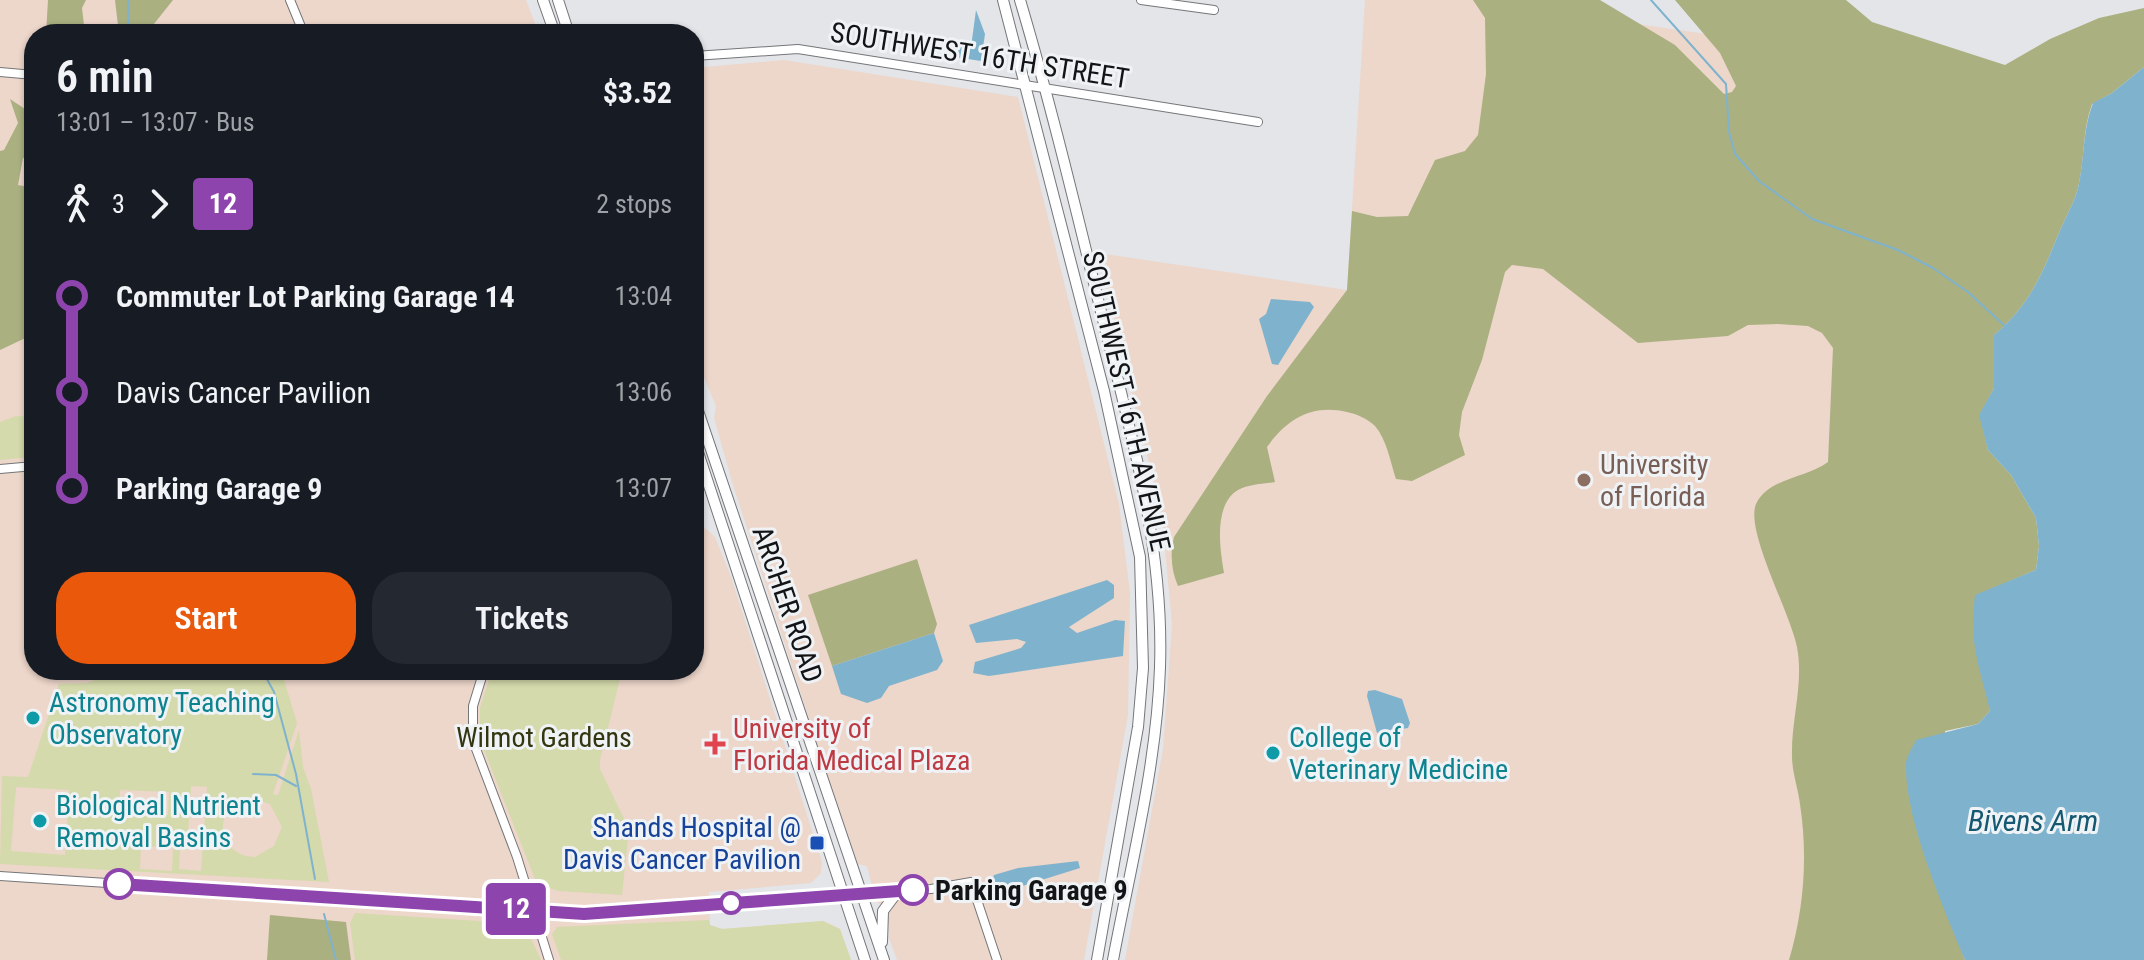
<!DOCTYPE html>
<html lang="en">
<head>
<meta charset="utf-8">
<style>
  :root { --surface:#171b24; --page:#242831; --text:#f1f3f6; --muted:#9ea1a6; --accent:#ea580c }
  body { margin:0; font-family:"Roboto Condensed",sans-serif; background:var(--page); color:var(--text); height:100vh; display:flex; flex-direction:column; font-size:30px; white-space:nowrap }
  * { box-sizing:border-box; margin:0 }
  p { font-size:26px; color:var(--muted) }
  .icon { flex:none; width:44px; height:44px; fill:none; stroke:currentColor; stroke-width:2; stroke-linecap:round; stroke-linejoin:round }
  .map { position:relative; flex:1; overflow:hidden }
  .panel { position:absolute; left:24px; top:24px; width:680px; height:656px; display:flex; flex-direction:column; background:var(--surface); border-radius:32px; box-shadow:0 2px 6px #0004 }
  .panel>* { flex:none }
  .badge { padding:0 16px; border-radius:6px; font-size:28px; line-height:52px }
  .map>.badge { position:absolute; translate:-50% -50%; box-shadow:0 0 0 4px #fff }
  .legs { display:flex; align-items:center; gap:12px; height:88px; padding:0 32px; font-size:26px }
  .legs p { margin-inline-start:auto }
  .summary { display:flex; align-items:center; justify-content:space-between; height:136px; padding:0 32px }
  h1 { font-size:44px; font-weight:600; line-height:60px }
  .button { display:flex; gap:16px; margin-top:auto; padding:16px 32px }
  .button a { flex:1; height:92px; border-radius:32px; background:var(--accent); color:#fff; font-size:32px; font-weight:600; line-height:92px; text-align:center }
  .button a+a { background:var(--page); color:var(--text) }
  ul { padding:0 32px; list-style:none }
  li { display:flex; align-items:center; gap:28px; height:96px; font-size:30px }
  li i { display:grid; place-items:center; width:12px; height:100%; margin:0 10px; background:currentColor }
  li i::after { content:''; width:20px; height:20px; margin:-10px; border:6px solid; border-radius:50%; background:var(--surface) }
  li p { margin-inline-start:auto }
  li:first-child i { background:linear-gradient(#0000 50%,currentColor 0) }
  li:last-child i { background:linear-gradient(currentColor 50%,#0000 0) }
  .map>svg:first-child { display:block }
</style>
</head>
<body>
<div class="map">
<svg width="2144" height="960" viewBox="0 0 2144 960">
  <rect width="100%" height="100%" fill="#e3e5e9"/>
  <path fill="#edd6ca" d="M0 0H526L539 34H34V670H694V499L704 527 715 537 731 577 822 862 821 873 811 883 709 892 710 925 722 929 823 921 840 929 851 960H0Z
    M1365 0H1473L2112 93 2092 104 2083 129V161L1994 388 1980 415 1988 450 2011 475 1984 689 1945 731 1953 928 1965 960H1125L1163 749 1172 624 1162 517 1098 253 1347 290Z
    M784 60 1018 97 1119 504 1130 593 1128 715 1084 960H897L889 938 888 911 876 901 867 866 858 864 825 768 733 485 714 418 716 406 694 354V68Z"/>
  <path fill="#d4daab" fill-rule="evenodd" d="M16 416 33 417 32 457 0 460V422Z
    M126 670H281L297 723 273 794 278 795 299 730 303 767 311 789 329 882 0 864 2 776 28 777 59 684 86 683ZM191 786 207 787 201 871 179 869 180 850H187ZM16 787 69 790 65 855 11 851ZM120 790 169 792 168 815 119 812ZM247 797 270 804 282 827 274 846 255 857C228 856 215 832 228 809ZM141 846 173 848 172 871 140 869Z
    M492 670 540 677 616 673 620 679 600 760V769L629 829 622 895 559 891 537 884 480 740V708Z
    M355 913 524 924 541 960H355L350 923Z
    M709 920 710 925 722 929 823 921 840 929 851 960H561L552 934 557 927Z"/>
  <path fill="#aab080" d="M48 0H86L82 8 85 34H46Z
    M115 0H173L146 34H119Z
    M1473 0H1600L1675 45 1724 94 1732 92 1736 86 1720 53 1675 0H1846L1872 22 2005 65 2050 39 2099 18 2144 8V67L2112 93 2092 104C2082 132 2085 159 2078 188 2074 203 2065 218 2059 233 2041 276 2030 305 1994 335V388L1980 415 1988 450 2011 475 2036 518 2039 546 2036 570 1975 596 1990 711 1978 724 1945 731 1953 928 1965 960H1789C1804 909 1808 857 1800 804 1798 788 1792 772 1792 756 1791 720 1804 684 1797 647 1790 612 1745 531 1756 504 1768 478 1807 478 1828 462L1833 348 1822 333 1808 326 1778 324 1748 325 1728 336 1638 343 1543 269 1512 265 1505 272 1482 360 1462 412 1459 435 1465 455 1412 481 1396 479C1390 461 1387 440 1375 426 1368 419 1357 414 1347 412 1312 404 1288 418 1267 447L1275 482C1264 484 1248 484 1238 490 1213 505 1220 549 1224 573L1178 586C1171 570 1170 553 1174 537L1267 396 1347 290 1352 211 1377 217 1408 216 1435 160 1465 151 1478 135 1486 74 1485 18Z
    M10 99 34 115V160L23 158 18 185 34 188V334L0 350V151L4 150 18 123Z
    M917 559 937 624 934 633 832 666 808 595Z
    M270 915 346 922 351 960H267Z"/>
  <path fill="#7fb3cd" d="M976 10 985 34 981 61 955 57 946 45 971 47Z
    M2144 67V960H1965C1944 909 1904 818 1906 763 1907 755 1913 747 1916 740L1978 724 1990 711C1979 664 1969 646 1975 595L2036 570 2039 546 2036 518 2011 475 1988 450 1979 415 1994 388V335C2030 305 2041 276 2059 233 2065 218 2074 203 2078 188 2085 158 2082 132 2093 103L2112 93Z
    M1271 299 1310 302 1314 307 1278 365 1272 364 1259 319 1266 314Z
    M1107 580 1114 585V598L1069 627 1077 633 1115 620 1125 621 1123 656 989 676 973 673 975 662 1021 648 1026 642 1017 639 976 643 969 625Z
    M934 633 943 661 937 670 889 686 881 698 867 703 841 694 832 666Z
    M1375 690 1402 699 1410 723 1408 728 1377 733 1367 696 1368 691Z
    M1078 861 1080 868 1006 891 994 888 992 880 994 875 1018 868Z"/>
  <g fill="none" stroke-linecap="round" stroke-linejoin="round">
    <path stroke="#7fb3cd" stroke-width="2" d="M128 0 129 34
      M1651 0 1726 84 1729 132 1735 154 1759 181 1812 219 1898 250 1933 268 1968 292 2005 326
      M262 670 274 692 296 774 315 879
      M253 774 276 775 296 786
      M324 914 336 960"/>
    <defs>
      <path id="minor" d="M290 0 304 34
        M1141 0 1214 10
        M694 56 798 49 1258 122
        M0 72 34 75
        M0 469 34 466
        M484 670 473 706V741L517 857 549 960
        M0 876 584 914 931 889 971 882 997 960"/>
      <path id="major" d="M543 0 555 34
        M558 0 569 34
        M1003 0 1104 391 1140 557 1143 668 1138 727 1097 960
        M1020 0C1052 108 1078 218 1105 328 1133 440 1164 551 1160 667 1157 765 1131 864 1113 960
        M694 399 884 960
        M694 440 865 960
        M882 942 883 911 898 891"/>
    </defs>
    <use href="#minor" stroke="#747679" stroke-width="10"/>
    <use href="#major" stroke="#747679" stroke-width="12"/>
    <use href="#minor" stroke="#fff" stroke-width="8"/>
    <use href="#major" stroke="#fff" stroke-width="10"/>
  </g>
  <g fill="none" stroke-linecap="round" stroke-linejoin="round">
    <defs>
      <path id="line-1" d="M119 884 584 914 913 890"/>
    </defs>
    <use href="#line-1" stroke="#fff" stroke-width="18"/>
    <use href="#line-1" stroke="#8e44ad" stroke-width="12"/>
  </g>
  <circle fill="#8d6e63" stroke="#f0f3f6" stroke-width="3" cx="1584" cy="480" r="8"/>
  <g fill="#0f9aa8" stroke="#f0f3f6" stroke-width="3">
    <circle cx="33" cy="718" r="8"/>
    <circle cx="1273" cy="753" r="8"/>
    <circle cx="40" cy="821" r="8"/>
  </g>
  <path fill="#e0444e" stroke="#f0f3f6" stroke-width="3" d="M711 732h8v8h8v8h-8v8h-8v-8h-8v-8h8z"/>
  <rect fill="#1a4fb4" stroke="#f0f3f6" stroke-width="3" x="809" y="835" width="16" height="16" rx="4"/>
  <g fill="#fff" stroke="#8e44ad" stroke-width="4">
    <circle cx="119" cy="884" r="14"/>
    <circle cx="913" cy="890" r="14"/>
    <circle cx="731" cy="903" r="10"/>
  </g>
  <g text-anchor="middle" stroke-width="6" stroke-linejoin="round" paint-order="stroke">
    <g font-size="28" fill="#131415" stroke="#f0f3f6">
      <text transform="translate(980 55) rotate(9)" y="10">SOUTHWEST 16TH STREET</text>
      <text transform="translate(1127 401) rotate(77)" y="10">SOUTHWEST 16TH AVENUE</text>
      <text transform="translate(788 604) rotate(71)" y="10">ARCHER ROAD</text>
    </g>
    <g font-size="28" fill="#785e54" stroke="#f0f3f6" text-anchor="start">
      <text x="1600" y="474">University<tspan x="1600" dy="32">of Florida</tspan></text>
    </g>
    <g font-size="28" fill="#0d838f" stroke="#f0f3f6" text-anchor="start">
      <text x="49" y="712">Astronomy Teaching<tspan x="49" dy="32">Observatory</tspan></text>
      <text x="1289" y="747">College of<tspan x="1289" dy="32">Veterinary Medicine</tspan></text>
      <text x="56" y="815">Biological Nutrient<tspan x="56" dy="32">Removal Basins</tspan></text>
    </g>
    <g font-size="28" fill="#be3a42" stroke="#f0f3f6" text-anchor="start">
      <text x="733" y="738">University of<tspan x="733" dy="32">Florida Medical Plaza</tspan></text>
    </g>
    <g font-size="28" fill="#333610" stroke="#f0f3f6">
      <text x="544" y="747">Wilmot Gardens</text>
    </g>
    <g font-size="28" fill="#164399" stroke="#f0f3f6" text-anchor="end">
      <text x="801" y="837">Shands Hospital @<tspan x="801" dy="32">Davis Cancer Pavilion</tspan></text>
    </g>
    <g font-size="28" font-weight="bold" fill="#131415" stroke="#f0f3f6" text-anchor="start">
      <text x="935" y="900">Parking Garage 9</text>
    </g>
    <g font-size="30" font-style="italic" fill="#155872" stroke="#f0f3f6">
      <text x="2033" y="831">Bivens Arm</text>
    </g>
  </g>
</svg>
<b class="badge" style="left:516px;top:909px;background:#8e44ad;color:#fff">12</b>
<section class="panel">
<div class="summary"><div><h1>6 min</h1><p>13:01 – 13:07 · Bus</p></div><b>$3.52</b></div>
<div class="legs"><svg class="icon" aria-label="walk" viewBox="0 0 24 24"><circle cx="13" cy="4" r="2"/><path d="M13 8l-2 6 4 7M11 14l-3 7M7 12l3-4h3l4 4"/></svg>3<svg class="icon" aria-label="forward" viewBox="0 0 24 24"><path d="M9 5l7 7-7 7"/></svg><b class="badge" style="background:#8e44ad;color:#fff">12</b><p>2 stops</p></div>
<ul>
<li><i style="color:#8e44ad"></i><b>Commuter Lot Parking Garage 14</b><p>13:04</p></li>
<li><i style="color:#8e44ad"></i><span>Davis Cancer Pavilion</span><p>13:06</p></li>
<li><i style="color:#8e44ad"></i><b>Parking Garage 9</b><p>13:07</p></li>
</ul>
<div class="button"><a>Start</a><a>Tickets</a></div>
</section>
</div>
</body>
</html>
